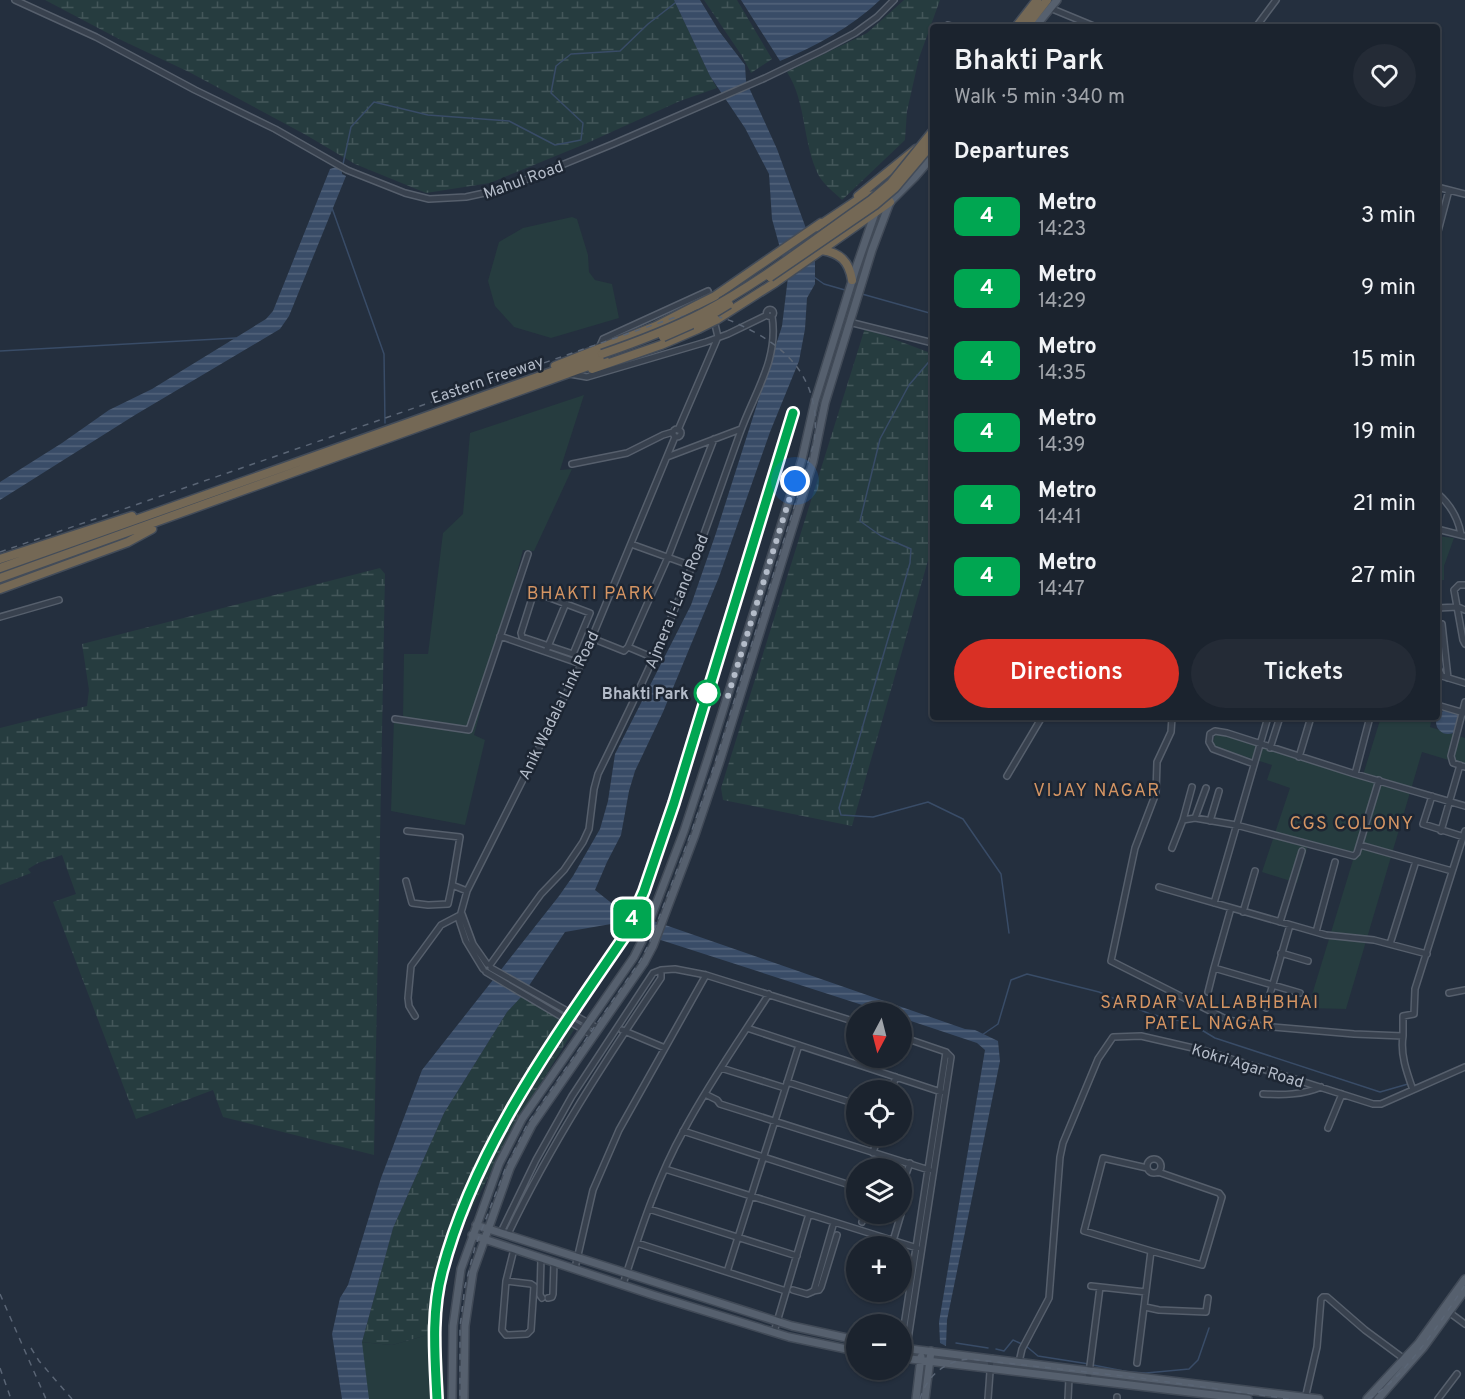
<!DOCTYPE html>
<html lang="en">
<head>
<meta charset="utf-8">
<style>
  :root { --surface:#1b232e; --page:#242b36; --text:#f1f3f6; --muted:#a0a4aa; --line:#39404a; --accent:#d93025 }
  body { margin:0; font-family:Overpass,sans-serif; background:var(--page); color:var(--text); height:100vh; display:flex; flex-direction:column; font-size:22px; white-space:nowrap }
  * { box-sizing:border-box; margin:0 }
  p { font-size:20px; color:var(--muted) }
  .icon { flex:none; width:33px; height:33px; fill:none; stroke:currentColor; stroke-width:2; stroke-linecap:round; stroke-linejoin:round }
  .map { position:relative; flex:1; overflow:hidden }
  .panel { position:absolute; left:930px; top:24px; width:510px; height:696px; display:flex; flex-direction:column; background:var(--surface); border-radius:6px; box-shadow:0 2px 4px #0004,0 0 0 2px var(--line) }
  .panel>* { flex:none }
  .badge { padding:0 12px; border-radius:9px; font-size:21px; line-height:39px }
  .needle { width:39px; rotate:187deg }
  .controls { position:absolute; left:846px; top:1002px; display:grid; gap:12px }
  .controls a { display:grid; place-items:center; width:66px; height:66px; border-radius:50%; background:var(--surface); box-shadow:0 2px 4px #0004,0 0 0 2px var(--line); font-size:30px }
  .you { position:absolute; width:30px; height:30px; margin:-15px; border:4px solid #fff; border-radius:50%; background:#1a73e8; box-shadow:0 0 0 9px #1a73e833 }
  .map>.badge { position:absolute; translate:-50% -50%; box-shadow:0 0 0 3px #fff }
  h2 { padding:0 24px; font-size:22px; line-height:54px }
  .round { display:grid; place-items:center; flex:none; width:63px; height:63px; border-radius:32px; background:var(--page) }
  .overview { display:flex; align-items:center; justify-content:space-between; height:102px; padding:0 24px }
  h1 { font-size:28px; font-weight:600; line-height:45px }
  .primary-button { display:flex; gap:12px; margin-top:auto; padding:12px 24px }
  .primary-button a { flex:1; height:69px; border-radius:36px; background:var(--accent); color:#fff; font-size:24px; font-weight:600; line-height:69px; text-align:center }
  .primary-button a+a { background:var(--page); color:var(--text) }
  ul { padding:0; list-style:none }
  li { display:flex; align-items:center; gap:18px; height:72px; padding:0 24px }
  li div { flex:1 }
  li b { display:block; font-size:22px }
  li em { font-style:normal }
  li .badge { min-width:66px; font-weight:700; text-align:center }
  .map>svg:first-child { display:block }
</style>
</head>
<body>
<div class="map">
<svg width="1465" height="1399" viewBox="0 0 1465 1399">
  <defs>
    <pattern id="wetland-marsh" width="20" height="14" patternUnits="userSpaceOnUse" patternTransform="scale(1.5)"><rect width="20" height="14" fill="#263c3f"/><path d="M1 5h8M5 5V1M11 12h8M15 12V8" fill="none" stroke="#435659"/></pattern>
    <pattern id="water-rules" width="6" height="5" patternUnits="userSpaceOnUse" patternTransform="scale(1.5)"><rect width="6" height="5" fill="#394c67"/><path d="M0 2.5h6" fill="none" stroke="#53647b"/></pattern>
  </defs>
  <rect width="100%" height="100%" fill="#242f3e"/>
  <path fill="#263c3f" d="M572 217 577 219 588 255 589 272 595 280 612 284 619 318 551 338 514 327 495 306 488 281 499 242 523 228Z
    M584 395 560 470 572 469 534 551 523 550 474 735 485 740 465 825 391 811 394 717 403 718 404 654H428L443 533 463 514 470 433Z
    M1437 536 1454 538 1444 566V580L1437 581Z
    M1381 717H1432L1430 727 1465 738V765L1422 752 1346 1009 1308 1008 1353 860 1308 845 1297 883 1262 872 1290 788 1267 780 1272 765 1212 746 1217 728 1363 775Z
    M441 1331 445 1399H368L361 1342 392 1345Z"/>
  <path fill="url(#wetland-marsh)" d="M45 0H674L710 76 717 88 680 101 585 144 490 183 426 193 355 164 306 135 189 72 119 39Z
    M704 0H737L772 59 751 73 742 56Z
    M904 0H940L919 58 907 111 905 140 842 200C835 193 824 185 819 176 802 143 807 103 787 72L867 33Z
    M865 328 933 354V543L852 826 723 800 721 788Z
    M380 568 385 574 374 1155 223 1117 213 1090 136 1119 53 902 76 894 62 855 38 863 28 869 31 873 0 885V728L87 706 89 690 82 644Z
    M522 996 575 1028 518 1120 455 1241 440 1289 441 1331 392 1345 362 1342 393 1228 444 1113 507 1012Z"/>
  <path fill="url(#water-rules)" d="M674 0H700L719 31 745 65 746 81 777 149 815 253V284L807 298 805 329 799 361 770 432 719 577 663 712 635 771 629 791 621 835 607 862 595 890 614 905 645 918 965 1029 975 1030 998 1041 1000 1061 947 1320 946 1346 940 1343 939 1322 985 1050 977 1043 902 1018V1012H884L611 924 565 932 522 996 507 1012 444 1113 393 1228 362 1342 369 1399H342L332 1334 340 1298 348 1285 381 1178 422 1070 559 896 573 876 600 829 608 801 615 754 691 605 716 533 782 326 788 277 772 219 769 174 745 128 710 76Z
    M741 0H880C852 27 816 46 780 61Z
    M336 167 342 170V174L346 176 289 316 280 329 135 415 0 500V482L62 443 109 410 152 389 266 319 273 311 330 169Z
    M1436 722a12 12 0 1 1 24 0a12 12 0 1 1-24 0Z"/>
  <g fill="none" stroke-linecap="round" stroke-linejoin="round">
    <path stroke="#394c67" stroke-width="1.5" d="M343 164 351 127 374 102 428 115 509 121 555 145 581 140 583 123 551 93 556 66 571 54 620 51 648 24 679 0
      M332 208 384 354 385 423
      M814 277 824 284 845 290
      M862 294 933 314
      M0 351 236 338
      M933 357 909 385 880 439 860 521 881 536 911 549 910 563 839 808 841 815 873 817 928 802 963 819 1001 874 1009 933
      M982 1035 998 1024 1011 980 1027 974 1099 992 1150 1014 1190 1023 1215 1038 1380 1092 1408 1084
      M956 1343 988 1348
      M1026 1346 1038 1356 1089 1364
      M996 1349 1004 1351 1013 1340 1022 1344
      M1093 1365 1129 1372 1146 1373 1189 1369 1198 1360 1209 1328"/>
    <defs>
      <path id="minor" d="M15 0 96 37 195 90 275 129 347 170 405 193 429 199 466 197 503 189 613 144 765 78 823 50 855 33 877 17 894 0
        M1050 8 1096 27
        M948 25 955 27
        M1256 27 1276 0
        M1437 187 1465 194
        M1437 235 1449 190
        M766.5 313a3.5 3.5 0 1 1 7 0a3.5 3.5 0 1 1-7 0Z
        M849 322 933 343
        M599 348 603 339 708 291 710 299
        M570 374 587 377 706 342 728 334 767 315
        M673 433a4 4 0 1 1 8 0a4 4 0 1 1-8 0Z
        M678 430 718 337 714 320
        M667 457 741 429
        M572 464 627 453 663 435 673 432
        M1437 493C1450 504 1458 518 1461 534
        M1437 529 1465 536
        M631 544 692 566
        M1465 585H1459L1454 590 1463 640 1465 644
        M537 593 590 613 573 654 522 637 521 633 533 595Z
        M1437 608 1458 607 1465 610
        M0 617 59 600
        M1442 624 1448 678
        M500 636 581 664
        M599 641 624 651 628 647 668 557 714 439
        M628 647 654 658
        M547 649 566 603
        M1437 666 1442 676 1465 683
        M1465 702 1451 756 1453 763 1465 767
        M1437 705 1464 713
        M1172 717 1171 732 1157 762 1156 793 1135 848 1111 961 1228 1020 1262 1026 1354 1034 1403 1036C1400 1054 1407 1073 1413 1090
        M395 719 469 730 528 554
        M1270 748 1280 717
        M1299 757 1311 717
        M1254 764 1213 749 1209 742 1210 734 1215 731 1227 733 1355 774 1465 806
        M1355 774 1370 717
        M1007 776 1042 717
        M1432 796 1423 824 1464 837
        M1195 818 1206 788
        M1183 820 1192 787
        M1210 821 1219 791
        M407 831 460 837 452 885 467 891
        M1441 831 1460 765
        M1360 845 1452 871
        M1172 848 1183 820 1195 818 1236 825 1354 856 1357 853 1379 780
        M406 881 412 903 428 905 448 904 452 885
        M1159 887 1326 935 1374 940 1427 954
        M1214 903 1268 717
        M1231 908 1214 968 1300 993
        M1243 912 1255 871
        M462 914 473 944 487 964
        M1280 922 1302 851
        M1316 932 1335 862
        M1390 944 1416 861
        M1281 953 1308 961
        M490 965 541 894 564 870 583 842 589 829 594 789 598 774C632 705 665 637 692 566 709 522 724 477 740 433 754 393 779 360 772 316
        M491 968 599 1029
        M483 969 466 941 459 920 467 891 581 664 675 437
        M486 972 594 1036
        M1208 992 1214 968
        M1449 993 1465 990
        M1266 1008 1290 925
        M415 1016 409 1006 408 998 411 966 441 925 462 914
        M747 1028 941 1092
        M622 1030 665 1048
        M1403 1036V1016L1414 1014 1415 989 1465 831
        M902 1037 946 1052 951 1057 905 1359
        M721 1068 785 1088
        M787 1082 856 1104
        M891 1090 896 1077
        M705 1094 717 1100 720 1104 929 1170
        M1263 1094C1283 1095 1302 1095 1321 1087
        M1328 1128 1342 1094
        M683 1131 856 1187
        M873 1153 878 1136
        M1147 1166a7 7 0 1 1 14 0a7 7 0 1 1-14 0Z
        M879 1168 883 1156
        M665 1169 917 1248
        M649 1209 797 1256
        M902 1210 907 1189 905 1177 910 1163
        M862 1222 865 1214
        M501 1232 536 1160 572 1096 653 973 661 970 675 969 706 975 856 1022
        M508 1234C551 1144 605 1061 661 978V970
        M893 1241 901 1214
        M637 1243 786 1291
        M1151 1251 1202 1265 1222 1197 1219 1193 1158 1172
        M541 1258 540 1295 542 1298
        M575 1268 593 1190 619 1130 706 975
        M727 1272 799 1045
        M506 1281 502 1330 506 1335 527 1334 531 1330 534 1286 531 1284 506 1281 514 1249
        M623 1284C640 1232 657 1178 684 1130 709 1083 740 1039 769 994
        M1091 1286 1146 1292
        M793 1290 807 1294 814 1291 834 1222
        M813 1291 819 1290 821 1287 837 1235
        M548 1298 552 1297 553 1294 554 1262
        M1145 1307 1159 1310 1206 1312 1208 1298
        M1446 1310 1465 1324
        M774 1332 809 1214
        M902 1339 946 1052
        M1019 1362 1022 1349 1049 1298 1060 1157 1063 1143 1098 1059 1113 1037 1141 1036 1206 1051 1373 1104H1381L1465 1067
        M1137 1363 1151 1251 1084 1231 1103 1158 1147 1168
        M1088 1381 1100 1287
        M988 1399 991 1358
        M1068 1399 1069 1378
        M1117 1399V1397
        M1305 1399 1317 1347 1321 1299 1323 1297H1327L1365 1330 1407 1361
        M1438 1399 1457 1374"/>
      <path id="major" d="M1035 27 1057 0
        M476 1225 792 1326 856 1340
        M472 1235 653 1295 789 1337 856 1351
        M902 1348 1319 1399
        M902 1358 1248 1399
        M452 1399 453 1326 461 1269 499 1164 522 1119 634 957 642 941 684 831 707 761 802 459 815 401 856 268 876 210
        M464 1399 465 1326 473 1272 510 1168 532 1125 644 963 653 946 695 835 719 764 813 462 825 403 872 250 890 202 915 177 933 156
        M916 1399 921 1357
        M925 1399 931 1351
        M1367 1399 1418 1344 1465 1279
        M1378 1399 1423 1348 1465 1290"/>
      <path id="highway" d="M1016 27 1037 0
        M1026 27 1047 0
        M858 196 916 149
        M822 250C840 253 849 261 852 280
        M715 296 821 223
        M716 320 776 282 890 202 883 194 862 197 817 227
        M555 366 656 326 697 305
        M592 369 661 345 698 329
        M0 559 132 516
        M0 568 602 354
        M0 578 605 360
        M0 589 128 542 152 529"/>
    </defs>
    <use href="#minor" stroke="#565f6c" stroke-width="8"/>
    <use href="#major" stroke="#414a57" stroke-width="10"/>
    <use href="#highway" stroke="#434c59" stroke-width="11"/>
    <use href="#minor" stroke="#38414e" stroke-width="5"/>
    <use href="#major" stroke="#56606e" stroke-width="7"/>
    <use href="#highway" stroke="#746855" stroke-width="8"/>
    <path stroke="#5a6575" stroke-width="1.5" stroke-dasharray="6 6" stroke-linecap="butt" d="M0 552 673 318C711 311 724 316 756 333 800 357 821 393 814 443L715 763 691 833 649 944 640 961 528 1123 506 1167 475 1247 465 1286 460 1327V1399
      M0 1294 46 1399
      M31 1348 39 1361 72 1399
      M0 1368 11 1399
      M920 1399C927 1375 946 1360 971 1359L1140 1378 1289 1399
      M1368 1399C1403 1381 1443 1318 1465 1285"/>
    <defs>
      <path id="highway-bridge" d="M770 277 875 205 895 188 933 143
        M697 305 715 296
        M698 329 716 320
        M663 337 706 318 729 304
        M602 354C637 342 671 329 704 312 763 281 816 238 871 200L891 183 933 131"/>
    </defs>
    <use href="#highway-bridge" stroke="#434c59" stroke-width="11" stroke-linecap="butt"/>
    <use href="#highway-bridge" stroke="#746855" stroke-width="8"/>
  </g>
  <g fill="none" stroke-linecap="round" stroke-linejoin="round">
    <defs>
      <path id="line" d="M437 1399C435 1357 431 1313 442 1272 474 1149 553 1041 624 937L644 891 674 803 793 413"/>
    </defs>
    <use href="#line" stroke="#fff" stroke-width="14"/>
    <use href="#line" stroke="#00a651" stroke-width="9"/>
    <path stroke="#b4bcc9" stroke-width="6" stroke-dasharray="0 10.8" d="M707 693 728 696 795 481"/>
  </g>
  <circle fill="#fff" stroke="#00a651" stroke-width="3" cx="707" cy="693" r="12"/>
  <g text-anchor="middle" stroke-width="5" stroke-linejoin="round" paint-order="stroke">
    <g font-size="16" fill="#b4bcc9" stroke="#1d2633">
      <text transform="translate(523 179) rotate(-20)" y="6">Mahul Road</text>
      <text transform="translate(487 379) rotate(-19)" y="6">Eastern Freeway</text>
      <text transform="translate(676 601) rotate(-68)" y="6">Ajmera l-Land Road</text>
      <text transform="translate(558 705) rotate(-64)" y="6">Anik Wadala Link Road</text>
      <text transform="translate(1248 1065) rotate(17)" y="6">Kokri Agar Road</text>
    </g>
    <g font-size="16" font-weight="bold" fill="#b4bcc9" stroke="#1d2633" text-anchor="end">
      <text x="689" y="699">Bhakti Park</text>
    </g>
    <g font-size="18" letter-spacing="1.5" fill="#d59563" stroke="#1d2633">
      <text x="591" y="599">BHAKTI PARK</text>
      <text x="1097" y="796">VIJAY NAGAR</text>
      <text x="1352" y="829">CGS COLONY</text>
      <text x="1210" y="1008">SARDAR VALLABHBHAI<tspan x="1210" dy="21">PATEL NAGAR</tspan></text>
    </g>
  </g>
</svg>
<div class="controls">
<a><svg class="needle" viewBox="-14 -14 28 28"><path d="M0-13l5 13h-10z" fill="#e53935"/><path d="M0 13l5-13h-10z" fill="#a0a4aa"/></svg></a>
<a><svg class="icon" aria-label="locate" viewBox="0 0 24 24"><circle cx="12" cy="12" r="6"/><path d="M12 2v4M12 18v4M2 12h4M18 12h4"/></svg></a>
<a><svg class="icon" aria-label="layers" viewBox="0 0 24 24"><path d="M12 4l9 5-9 5-9-5zM3 14l9 5 9-5"/></svg></a>
<a>+</a>
<a>−</a>
</div>
<div class="you" style="left:795px;top:481px"></div>
<b class="badge" style="left:632px;top:919px;background:#00a651;color:#fff">4</b>
<section class="panel">
<div class="overview"><div><h1>Bhakti Park</h1><p>Walk · 5 min · 340 m</p></div><a class="round"><svg class="icon" aria-label="heart" viewBox="0 0 24 24"><path d="M12 20l-8-8c-3-5 5-10 8-4 3-6 11-1 8 4z"/></svg></a></div>
<h2>Departures</h2>
<ul>
<li><span class="badge" style="background:#00a651;color:#fff">4</span><div><b>Metro</b><p>14:23</p></div><em>3 min</em></li>
<li><span class="badge" style="background:#00a651;color:#fff">4</span><div><b>Metro</b><p>14:29</p></div><em>9 min</em></li>
<li><span class="badge" style="background:#00a651;color:#fff">4</span><div><b>Metro</b><p>14:35</p></div><em>15 min</em></li>
<li><span class="badge" style="background:#00a651;color:#fff">4</span><div><b>Metro</b><p>14:39</p></div><em>19 min</em></li>
<li><span class="badge" style="background:#00a651;color:#fff">4</span><div><b>Metro</b><p>14:41</p></div><em>21 min</em></li>
<li><span class="badge" style="background:#00a651;color:#fff">4</span><div><b>Metro</b><p>14:47</p></div><em>27 min</em></li>
</ul>
<div class="primary-button"><a>Directions</a><a>Tickets</a></div>
</section>
</div>
</body>
</html>
